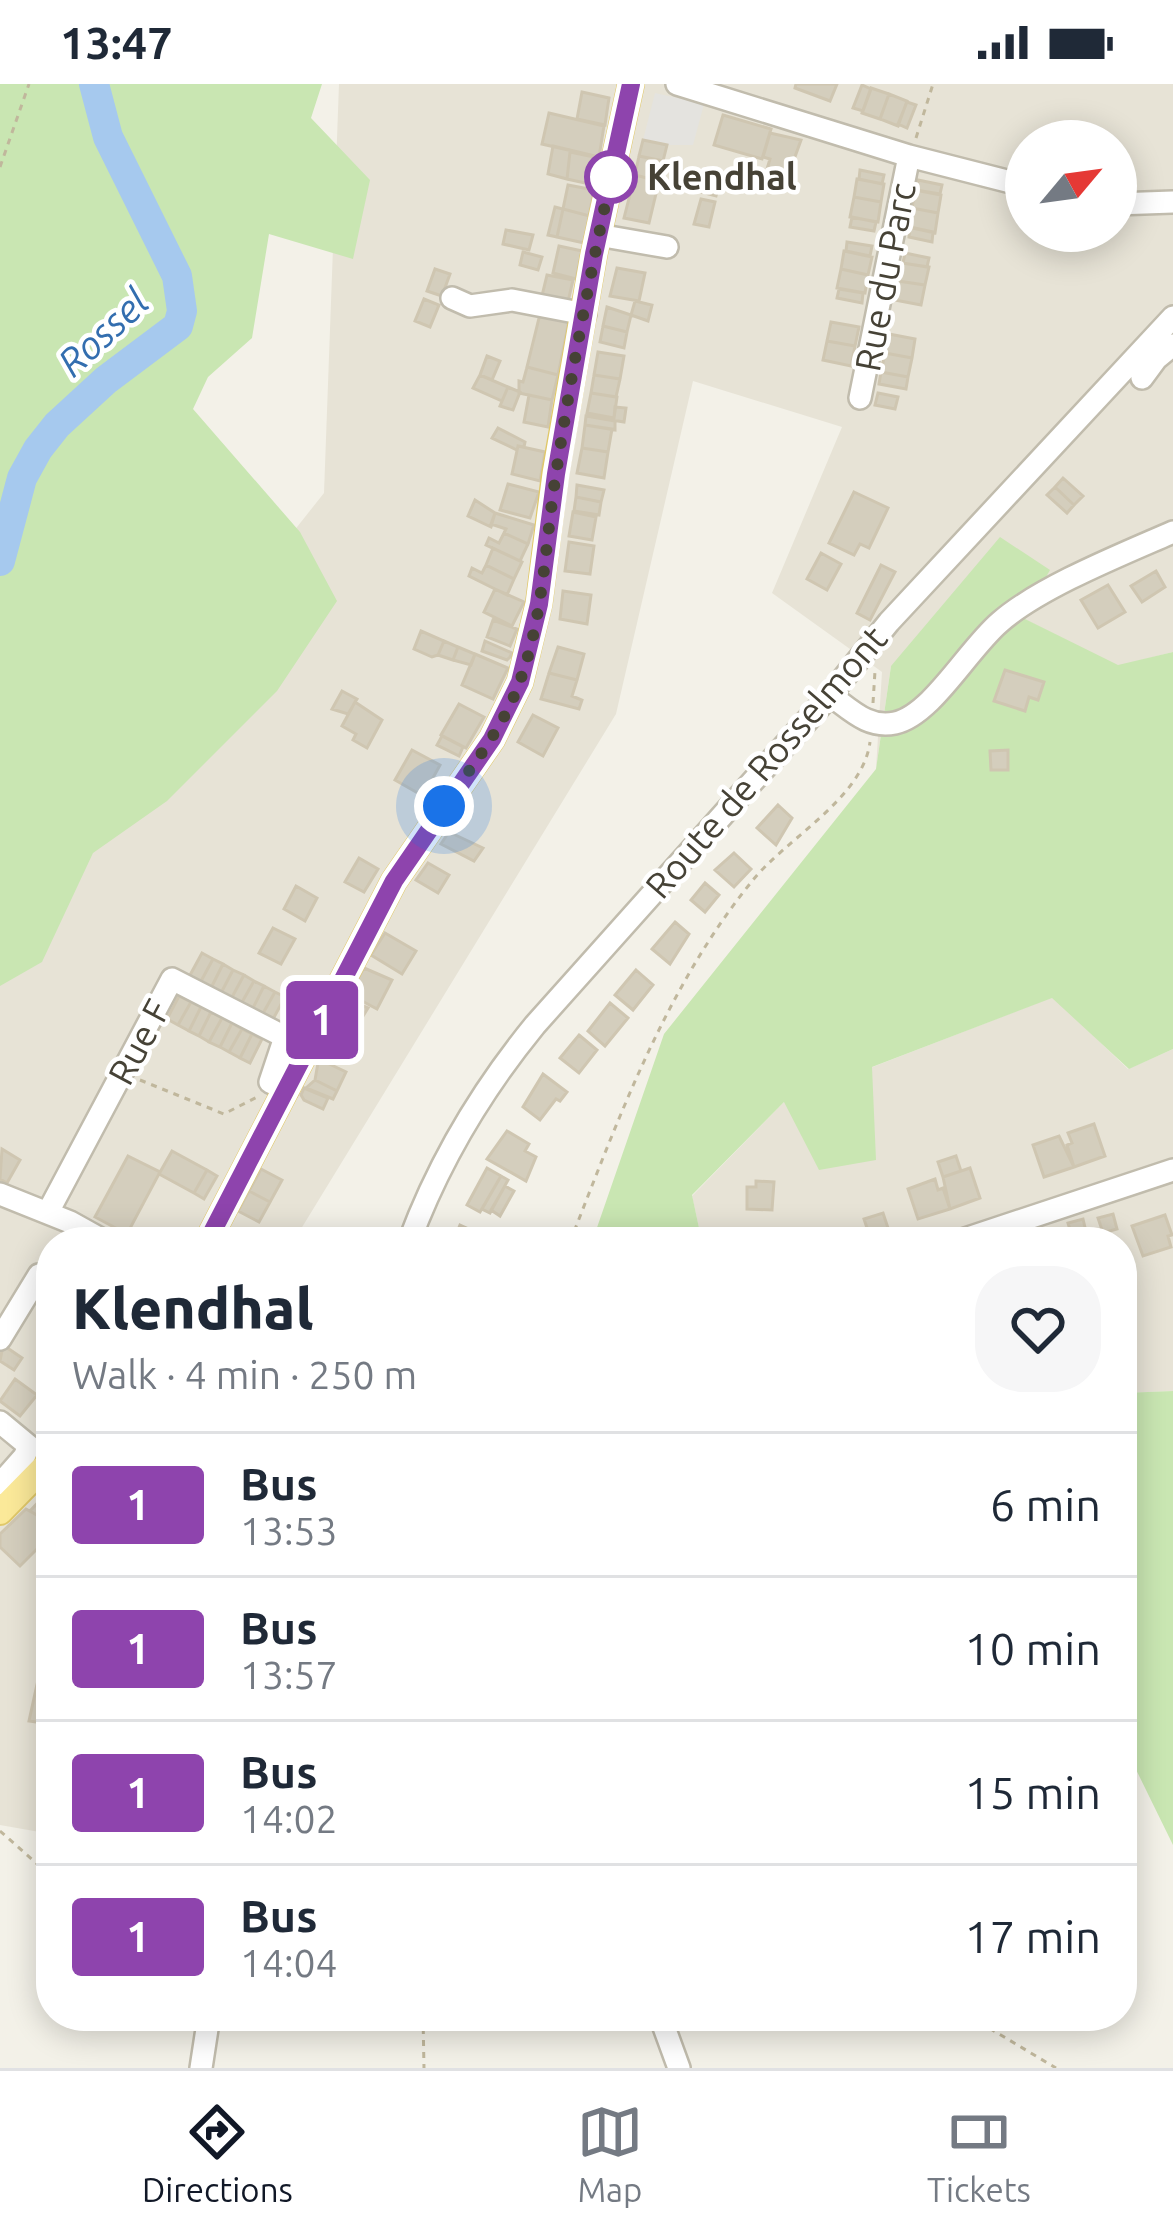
<!DOCTYPE html>
<html lang="en">
<head>
<meta charset="utf-8">
<style>
  :root { --surface:#fff; --page:#f6f6f7; --text:#1f2937; --muted:#747a83; --line:#e0e1e3; --accent:#111827 }
  body { margin:0; font-family:Ubuntu,sans-serif; background:var(--page); color:var(--text); height:100vh; display:flex; flex-direction:column; font-size:45px; white-space:nowrap }
  * { box-sizing:border-box; margin:0 }
  p { font-size:39px; color:var(--muted) }
  .icon { flex:none; width:66px; height:66px; fill:none; stroke:currentColor; stroke-width:2; stroke-linecap:round; stroke-linejoin:round }
  .map { position:relative; flex:1; overflow:hidden }
  .sheet { position:absolute; left:36px; top:1143px; width:1101px; height:804px; display:flex; flex-direction:column; background:var(--surface); border-radius:48px; box-shadow:0 6px 30px #0003 }
  .sheet>* { flex:none }
  .badge { padding:0 24px; border-radius:9px; font-size:42px; line-height:78px }
  .needle { width:78px; rotate:61deg }
  .buttons { position:absolute; left:1005px; top:36px; display:grid; gap:24px }
  .buttons a { display:grid; place-items:center; width:132px; height:132px; border-radius:50%; background:var(--surface); box-shadow:0 6px 30px #0003; font-size:60px }
  .you { position:absolute; width:60px; height:60px; margin:-30px; border:9px solid #fff; border-radius:50%; background:#1a73e8; box-shadow:0 0 0 18px #1a73e833 }
  .map>.badge { position:absolute; translate:-50% -50%; box-shadow:0 0 0 6px #fff }
  .round { display:grid; place-items:center; flex:none; width:126px; height:126px; border-radius:48px; background:var(--page) }
  .summary { display:flex; align-items:center; justify-content:space-between; height:204px; padding:0 36px }
  h1 { font-size:57px; font-weight:800; line-height:90px }
  ul { padding:0; list-style:none }
  li { display:flex; align-items:center; gap:36px; height:144px; padding:0 36px; border-top:3px solid var(--line) }
  li div { flex:1 }
  li b { display:block; font-size:45px }
  li em { font-style:normal }
  li .badge { min-width:132px; font-weight:700; text-align:center }
  .status { display:flex; justify-content:space-between; align-items:center; height:84px; padding:0 60px; background:var(--surface); direction:ltr }
  .status svg { height:33px; fill:currentColor }
  .dock { display:flex; justify-content:space-around; align-items:center; height:168px; border-top:3px solid var(--line); background:var(--surface); font-size:33px; color:var(--muted) }
  .dock a { display:grid; justify-items:center; gap:6px }
  .dock .selected { color:var(--accent) }
  .map>svg:first-child { display:block }
</style>
</head>
<body>
<div class="status"><b>13:47</b><svg viewBox="0 0 49 12"><path d="M0 12V9h3v3zM5 12V6h3v6zM10 12V3h3v9zM15 12V0h3v12zM26 1h20v11H26zM47 4h2v5h-2z"/></svg></div>
<div class="map">
<svg width="1173" height="1984" viewBox="0 0 1173 1984">
  <rect width="100%" height="100%" fill="#f3f1e8"/>
  <path fill="#e7e3d6" fill-rule="evenodd" d="M339 0H1173V568L1118 582 1022 534 891 582 876 685 882 588 772 509 842 343 693 297 616 630 293 1158H51V1493L40 1502 51 1506V1750L0 1741V818L324 409ZM1026 57H1116V147H1026Z
    M1053 913 1128 985 1173 965V1307L1122 1309V1158H702L692 1112 785 1017Z"/>
  <path fill="#c9e6b2" d="M0 0H322L311 34 370 96 353 175 269 150 252 254 208 293 193 325 300 448 337 517 277 607 167 717 93 769 42 878 0 902Z
    M1000 453 1050 486 1023 534 1118 581 1173 568V965L1129 985 1052 914 872 983 876 1076 819 1086 784 1018 692 1111 702 1158H592L664 950 876 685 891 582Z
    M1173 1307V1761L1122 1657V1309Z"/>
  <path fill="#e4e3df" d="M655 9 704 20 693 61H667L643 56Z"/>
  <g fill="none" stroke-linecap="round" stroke-linejoin="round">
    <path stroke="#a6c9ee" stroke-width="30" d="M0 477 22 394 38 365 57 341 106 296 178 242 182 227 177 192 108 53 94 0"/>
  </g>
  <path fill="#d4cebd" stroke="#cfc6b1" stroke-width="3" d="M796 0H837L830 17 795 4Z
    M862 1 871 5 863 27 853 24Z
    M871 4 889 10 880 35 862 29Z
    M582 8 609 14 605 41 577 35Z
    M889 10 907 17 898 42 880 35Z
    M907 18 916 21 907 44 898 40Z
    M549 29 604 42 599 73 542 60Z
    M723 31 771 45 762 75 714 61Z
    M770 49 801 56 788 92 767 85 770 75 763 73Z
    M643 56 667 61 663 77 639 72Z
    M553 62 599 73V74L570 68 567 95 548 90Z
    M570 68 599 74 594 101 567 95Z
    M639 72 663 77 657 97 635 91Z
    M674 84 720 96 716 112 670 100Z
    M860 86 884 91 882 100 859 95Z
    M635 91 659 97 649 139 624 134Z
    M857 95 884 100 881 118 854 113Z
    M918 96 942 101 940 110 916 106Z
    M568 101 594 106 589 132 563 125Z
    M915 106 941 111 938 129 912 124Z
    M854 113 881 118 878 138 850 133Z
    M701 115 715 118 709 143 694 140Z
    M555 123 563 125 557 153 548 151Z
    M912 124 938 129 935 149 908 143Z
    M563 125 590 132 584 159 557 153Z
    M852 133 876 138 874 147 850 143Z
    M910 143 933 148 932 158 909 153Z
    M506 146 533 151 529 166 503 160Z
    M847 158 872 162 870 172 846 167Z
    M559 162 582 167 576 195 553 189Z
    M844 167 872 173 868 191 841 185Z
    M523 168 542 173 538 186 520 181Z
    M905 169 929 174 927 183 903 179Z
    M902 179 929 183 925 201 898 197Z
    M617 184 645 189 639 217 610 212Z
    M435 185 450 190 442 212 427 207Z
    M841 185 868 191 865 209 837 204Z
    M547 191 573 196 567 222 541 216Z
    M898 197 925 201 921 221 895 216Z
    M839 205 863 209 862 219 837 214Z
    M424 215 439 221 430 243 415 237Z
    M635 217 652 221 648 237 631 231Z
    M607 223 631 231 627 248 603 242Z
    M541 226 570 232 558 291 527 283Z
    M831 238 859 243 855 262 827 257Z
    M603 242 627 248 624 264 600 258Z
    M889 250 915 255 912 274 885 269Z
    M827 257 855 262 851 282 823 276Z
    M598 268 624 272 620 295 594 291Z
    M885 269 912 274 908 293 881 288Z
    M487 272 500 277 492 296 480 291Z
    M527 283 558 291 552 316 519 309V297L523 298Z
    M881 288 908 293 906 305 879 300Z
    M480 291 508 303 502 317 473 304Z
    M594 291 620 295 616 313 591 309Z
    M508 303 520 308 513 326 500 322Z
    M591 309 617 313 614 334 587 329Z
    M878 309 898 313 895 325 875 321Z
    M529 311 552 316 548 343 524 338Z
    M615 323 626 324 624 338 586 332 614 334Z
    M586 332 615 337V346L585 341Z
    M585 341 612 345 608 368 582 364Z
    M498 344 525 358 524 363 518 362 517 366 492 354Z
    M518 362 545 368 540 397 512 390Z
    M582 364 608 368 604 394 577 389Z
    M1063 394 1083 412 1074 421 1055 403Z
    M508 400 539 408 530 434 500 426Z
    M577 401 604 406 601 418 576 413Z
    M1055 403 1074 421 1067 429 1047 411Z
    M854 408 888 424 869 464 860 460 854 471 829 459Z
    M576 413 601 418 599 431 574 427Z
    M475 416 495 429 491 443 468 432Z
    M573 428 596 433 592 456 569 452Z
    M495 429 534 441 528 460 504 449 506 445 491 440Z
    M504 449 528 460 520 477 486 461 489 454 499 459Z
    M569 458 594 462 590 490 565 487Z
    M493 464 522 478 514 495 486 481Z
    M821 469 841 480 827 506 807 495Z
    M486 481 514 495 507 511 469 492 472 484 482 489Z
    M881 481 895 488 870 536 857 529Z
    M1156 487 1165 503 1142 518 1131 502Z
    M1108 501 1125 528 1098 544 1081 516Z
    M495 505 524 518 512 542 484 528Z
    M563 507 591 511 587 540 560 535Z
    M493 536 517 545 510 562 487 553Z
    M421 547 444 557 438 571 432 573 414 565Z
    M444 557 458 563 453 576 438 571Z
    M485 557 512 569 510 573 507 576 482 567Z
    M458 563 475 570 471 581 453 576Z
    M558 563 584 570 577 596 549 589Z
    M475 570 508 584 493 615 462 601Z
    M1005 586 1044 598 1038 616 1029 613 1025 627 994 617Z
    M549 589 577 596 572 612 582 616 579 625 541 615Z
    M342 607 357 615 348 630 332 625Z
    M355 618 382 636 367 664 353 656 356 650 342 642Z
    M459 620 484 633 466 664 441 651Z
    M533 631 558 644 543 672 518 658Z
    M442 652 463 663 459 672 437 661Z
    M412 666 440 681 423 712 395 696Z
    M1008 666V686H991L990 667Z
    M778 721 792 734 776 761 757 744Z
    M449 748 483 764 474 777 441 760Z
    M734 769 751 785 734 803 715 786Z
    M359 774 378 785 364 808 345 798Z
    M428 779 449 791 438 809 416 796Z
    M705 799 719 811 705 828 691 816Z
    M296 802 317 814 305 837 284 825Z
    M675 838 689 850 670 880 652 865Z
    M273 844 295 855 281 880 259 869Z
    M385 849 416 867 402 890 371 871Z
    M202 869 213 875 200 899 189 893Z
    M213 875 223 880 211 904 200 899Z
    M223 880 233 886 221 909 211 904Z
    M364 884 392 896 377 925 349 910Z
    M233 886 244 891 231 915 221 909Z
    M636 886 653 901 633 926 615 911Z
    M244 891 254 897 241 920 231 915Z
    M254 897 264 902 252 926 241 920Z
    M264 902 275 908 262 931 252 926Z
    M275 908 285 913 272 937 262 931Z
    M179 912 191 918 178 941 167 935Z
    M347 915 368 924 360 937 340 928Z
    M191 918 201 923 189 947 178 941Z
    M610 919 628 934 605 962 588 947Z
    M201 923 211 928 199 952 189 947Z
    M211 928 222 934 209 958 199 952Z
    M222 934 232 939 220 963 209 958Z
    M232 939 242 945 229 968 220 963Z
    M336 940 353 949 342 971 327 957Z
    M242 945 252 950 240 974 229 968Z
    M252 950 262 955 250 979 240 974Z
    M579 951 597 966 579 989 560 974Z
    M323 977 346 988 337 1007 315 996 318 979Z
    M543 990 567 1008 560 1017 556 1015 540 1036 523 1023Z
    M315 996 337 1007 333 1015 306 1004Z
    M304 1004 328 1014 323 1025 304 1016 301 1011Z
    M1094 1040 1105 1072 1074 1083 1067 1061 1072 1059 1068 1049Z
    M507 1047 529 1060 525 1067 536 1073 526 1097 487 1075Z
    M1059 1052 1074 1083 1044 1093 1033 1061Z
    M2 1065 20 1076 7 1099 0 1095Z
    M172 1067 207 1086 194 1109 159 1090Z
    M128 1072 160 1088 127 1150 95 1133Z
    M956 1072 961 1087 943 1093 938 1078Z
    M487 1084 501 1092 480 1128 467 1121Z
    M970 1084 980 1114 950 1125 943 1093Z
    M261 1085 282 1096 270 1118 249 1107Z
    M207 1086 217 1092 204 1115 194 1109Z
    M501 1092 508 1096 490 1129 482 1125Z
    M935 1095 938 1106 943 1104 950 1125 918 1135 908 1105Z
    M756 1097 774 1098 772 1126 747 1125V1103H756Z
    M505 1102 514 1107 500 1132 491 1126Z
    M249 1107 270 1118 259 1138 238 1127Z
    M883 1129 888 1144 869 1150 864 1135Z
    M1113 1130 1117 1145 1103 1149 1098 1134Z
    M1165 1131 1172 1151 1168 1152 1171 1163 1143 1172 1132 1142Z
    M1083 1135 1087 1152 1073 1156 1068 1139Z
    M460 1141 498 1158H453Z
    M3 1261 22 1274 14 1286 0 1277Z
    M15 1295 37 1311 20 1332 0 1317Z
    M46 1410 51 1414 50 1439 30 1427Z
    M26 1425 51 1439V1451L20 1482 0 1463V1450Z
    M38 1596 51 1600V1640L29 1637Z"/>
  <g fill="none" stroke-linecap="round" stroke-linejoin="round">
    <defs>
      <path id="minor" d="M677 0 909 72 1026 102
        M1116 120 1173 118
        M598 151 667 163
        M452 214 470 222 512 216 585 230
        M1142 294 1156 275 1173 261
        M860 314 909 72
        M830 611C850 625 868 645 895 639 932 631 968 565 1000 538 1040 503 1123 470 1173 448
        M0 1110 70 1138 106 1158
        M48 1128 172 895 285 953 270 998 287 1006
        M409 1158C439 1077 481 1007 535 941L830 611 889 538 1173 233
        M956 1158 1173 1086
        M0 1255 39 1191
        M0 1338 29 1362 24 1373 0 1400
        M660 1932 679 1984
        M201 1984 209 1932"/>
      <path id="major" d="M207 1158 394 797 492 655 520 598 539 519 555 390 594 170 631 0
        M0 1428 51 1376"/>
    </defs>
    <use href="#minor" stroke="#c1bcad" stroke-width="26"/>
    <use href="#major" stroke="#e0c869" stroke-width="28"/>
    <path stroke="#c0b79c" stroke-width="3" stroke-dasharray="6 6" stroke-linecap="butt" d="M916 54 933 0
      M0 83 29 0
      M873 619 875 587
      M140 996 224 1030 257 1013
      M570 1158C619 1033 667 901 753 796 787 754 863 714 870 658
      M0 1747 44 1786H51
      M423 1932 424 1984
      M969 1932 1056 1984"/>
    <use href="#minor" stroke="#fff" stroke-width="21"/>
    <use href="#major" stroke="#fbe999" stroke-width="24"/>
  </g>
  <g fill="none" stroke-linecap="round" stroke-linejoin="round">
    <defs>
      <path id="line" d="M207 1158 394 797 492 655 520 598 539 520 556 390 594 170 631 0"/>
    </defs>
    <use href="#line" stroke="#fff" stroke-width="27"/>
    <use href="#line" stroke="#8e44ad" stroke-width="18"/>
    <path stroke="#464236" stroke-width="12" stroke-dasharray="0 21.6" d="M444 722C472 682 504 643 520 597 544 531 545 459 556 390 571 291 590 191 611 93"/>
  </g>
  <circle fill="#fff" stroke="#8e44ad" stroke-width="6" cx="611" cy="93" r="24"/>
  <g text-anchor="middle" stroke-width="9" stroke-linejoin="round" paint-order="stroke">
    <g font-size="36" font-weight="bold" fill="#464236" stroke="#fff" text-anchor="start">
      <text x="647" y="106">Klendhal</text>
    </g>
    <g font-size="36" fill="#464236" stroke="#fff">
      <text transform="translate(885 193) rotate(-79)" y="13">Rue du Parc</text>
      <text transform="translate(766 678) rotate(-49)" y="13">Route de Rosselmont</text>
      <text transform="translate(139 958) rotate(-62)" y="13">Rue F</text>
    </g>
    <g font-size="39" font-style="italic" fill="#336eaf" stroke="#fff">
      <text transform="translate(103 248) rotate(-43)" y="14">Rossel</text>
    </g>
  </g>
</svg>
<div class="buttons">
<a><svg class="needle" viewBox="-14 -14 28 28"><path d="M0-13l5 13h-10z" fill="#e53935"/><path d="M0 13l5-13h-10z" fill="#747a83"/></svg></a>
</div>
<div class="you" style="left:444px;top:722px"></div>
<b class="badge" style="left:322px;top:936px;background:#8e44ad;color:#fff">1</b>
<section class="sheet">
<div class="summary"><div><h1>Klendhal</h1><p>Walk · 4 min · 250 m</p></div><a class="round"><svg class="icon" aria-label="heart" viewBox="0 0 24 24"><path d="M12 20l-8-8c-3-5 5-10 8-4 3-6 11-1 8 4z"/></svg></a></div>
<ul>
<li><span class="badge" style="background:#8e44ad;color:#fff">1</span><div><b>Bus</b><p>13:53</p></div><em>6 min</em></li>
<li><span class="badge" style="background:#8e44ad;color:#fff">1</span><div><b>Bus</b><p>13:57</p></div><em>10 min</em></li>
<li><span class="badge" style="background:#8e44ad;color:#fff">1</span><div><b>Bus</b><p>14:02</p></div><em>15 min</em></li>
<li><span class="badge" style="background:#8e44ad;color:#fff">1</span><div><b>Bus</b><p>14:04</p></div><em>17 min</em></li>
</ul>
</section>
</div>
<nav class="dock">
<a class="selected"><svg class="icon" aria-label="directions" viewBox="0 0 24 24"><path d="M12 3l9 9-9 9-9-9zM9 14v-3h6M13 9l2 2-2 2"/></svg>Directions</a>
<a><svg class="icon" aria-label="map" viewBox="0 0 24 24"><path d="M3 6l6-2 6 2 6-2v14l-6 2-6-2-6 2zM9 4v14M15 6v14"/></svg>Map</a>
<a><svg class="icon" aria-label="tickets" viewBox="0 0 24 24"><path d="M3 7h18v10H3zM15 7v10"/></svg>Tickets</a>
</nav>
</body>
</html>
